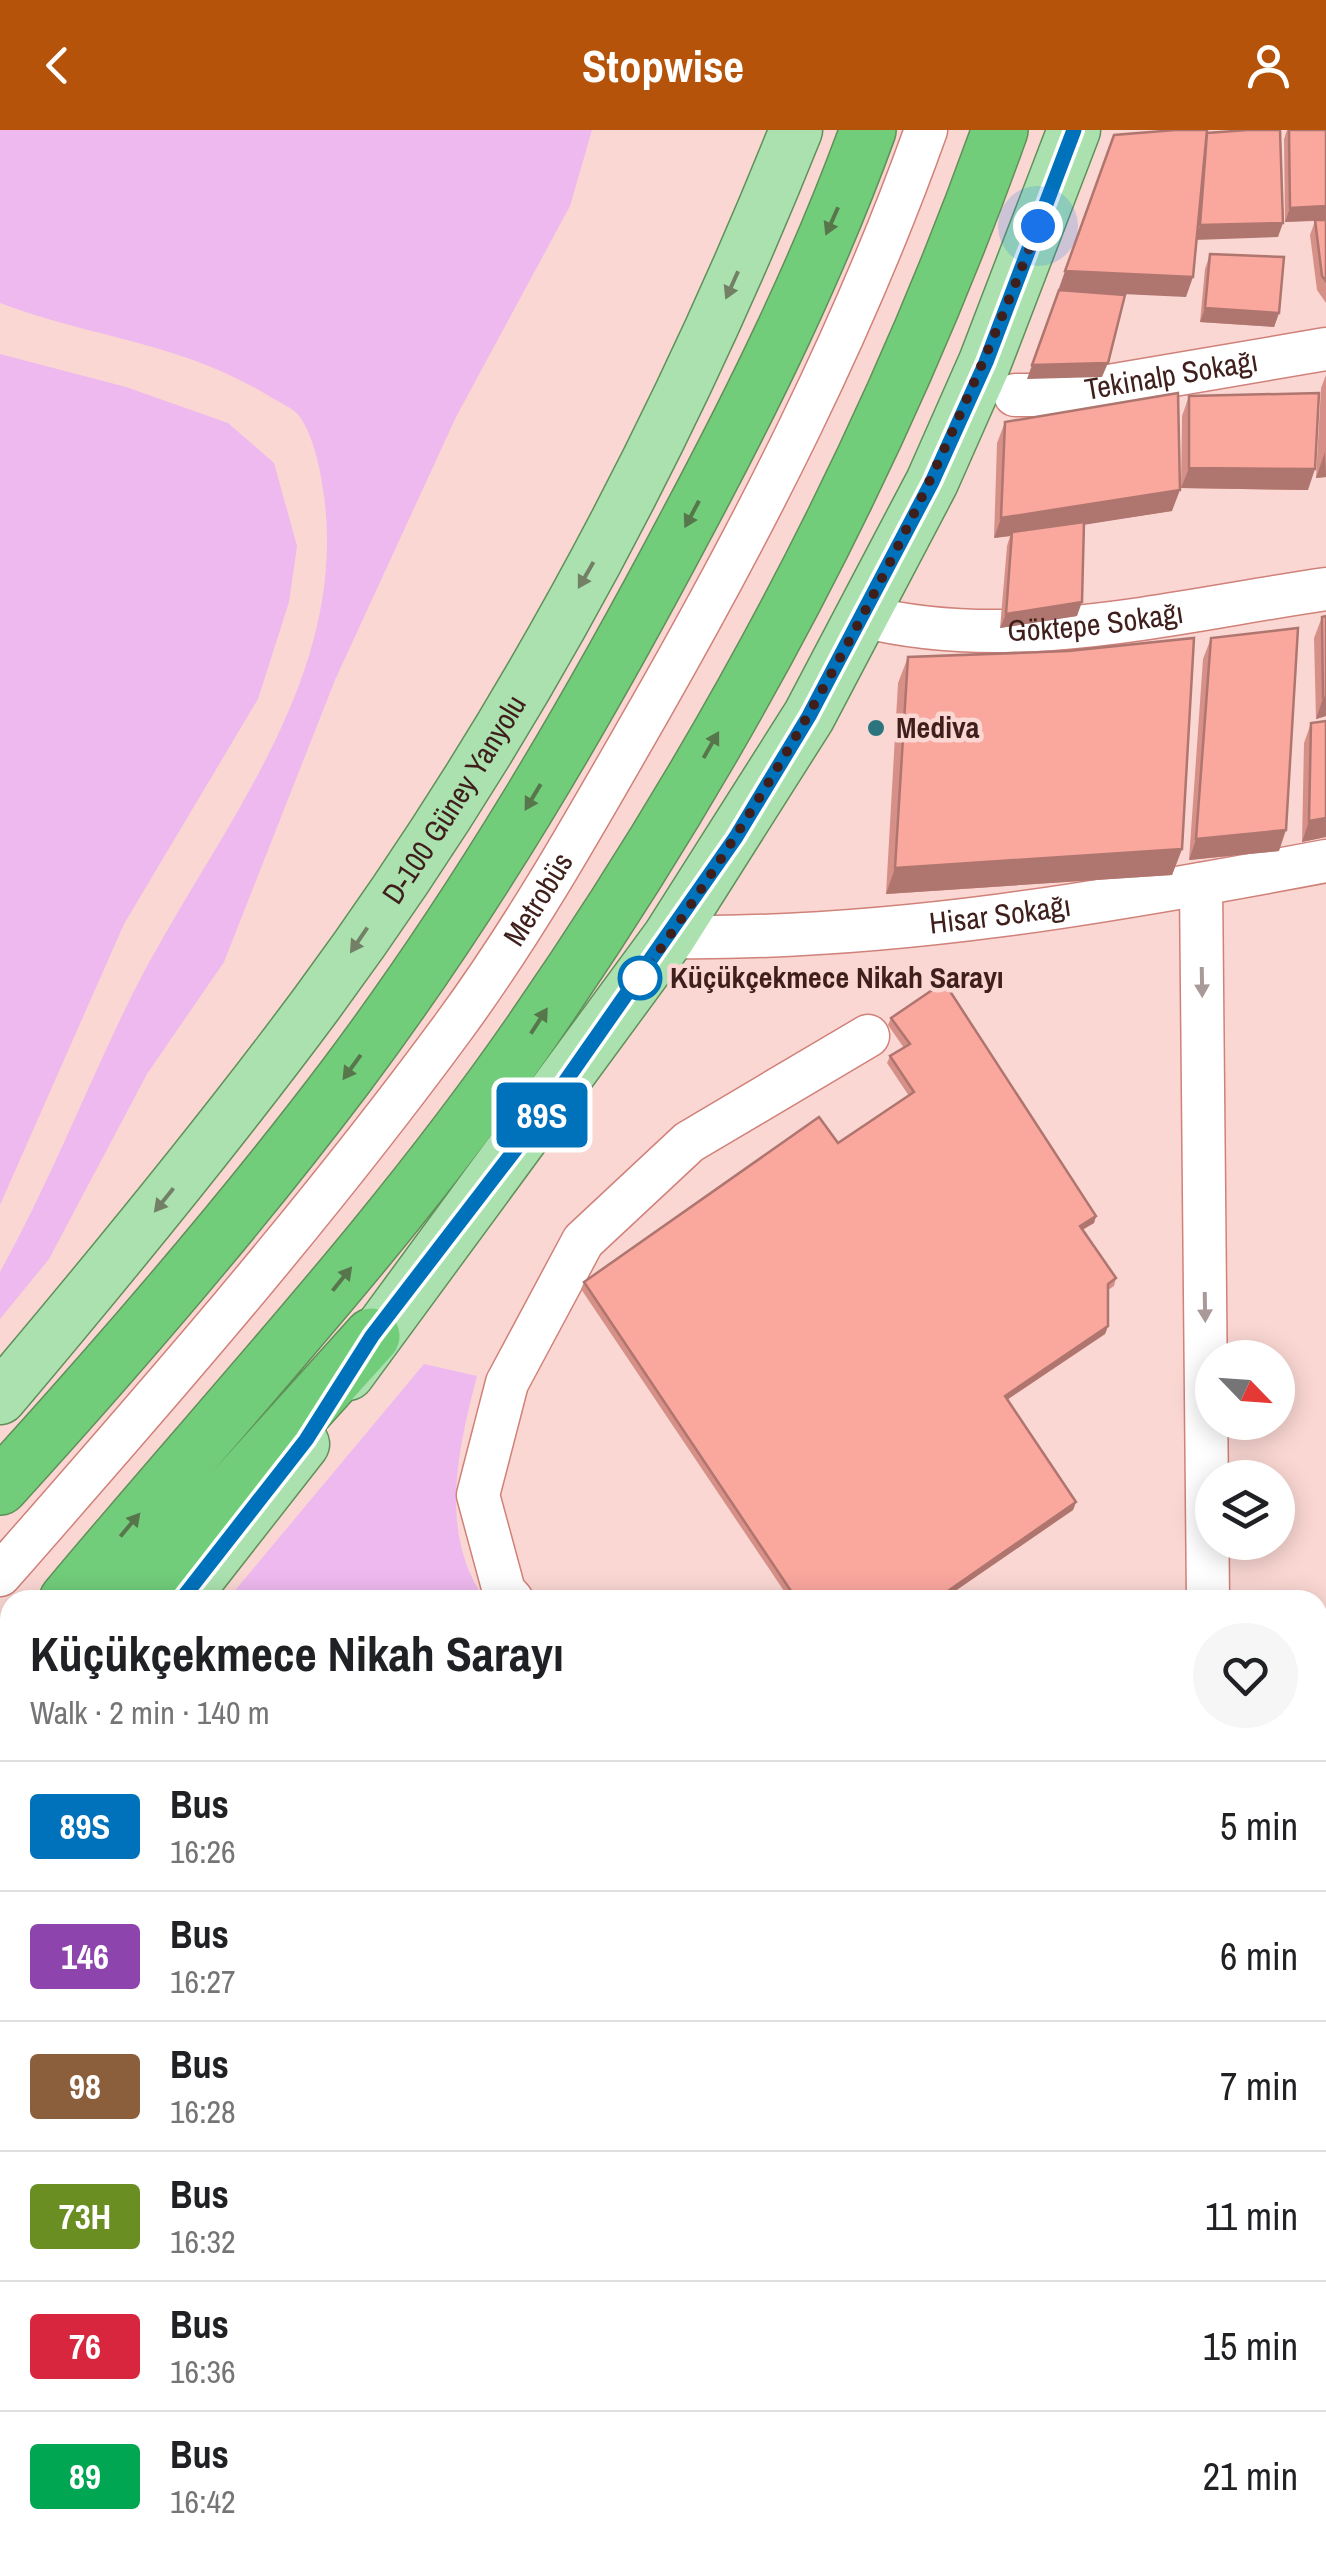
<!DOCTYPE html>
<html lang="en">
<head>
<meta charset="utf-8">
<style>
  :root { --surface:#fff; --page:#f6f6f6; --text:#202124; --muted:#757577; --line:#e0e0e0; --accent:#b45309 }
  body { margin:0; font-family:"Archivo Narrow",sans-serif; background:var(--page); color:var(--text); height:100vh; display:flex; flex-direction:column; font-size:38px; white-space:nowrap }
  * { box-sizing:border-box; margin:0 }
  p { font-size:32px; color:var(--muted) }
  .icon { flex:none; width:55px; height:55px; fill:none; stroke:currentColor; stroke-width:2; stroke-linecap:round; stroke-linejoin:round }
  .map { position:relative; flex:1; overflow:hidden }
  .side { position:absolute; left:0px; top:1460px; width:1328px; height:972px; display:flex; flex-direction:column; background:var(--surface); border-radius:30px 30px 0 0; box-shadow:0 5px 25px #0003 }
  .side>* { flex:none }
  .badge { padding:0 20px; border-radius:8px; font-size:35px; line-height:65px }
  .needle { width:65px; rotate:115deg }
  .fabs { position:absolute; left:1195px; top:1210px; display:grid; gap:20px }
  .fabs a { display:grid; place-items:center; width:100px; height:100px; border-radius:50%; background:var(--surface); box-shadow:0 5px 25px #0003; font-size:50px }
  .you { position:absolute; width:50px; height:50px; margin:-25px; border:8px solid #fff; border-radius:50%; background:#1a73e8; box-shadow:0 0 0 15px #1a73e833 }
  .map>.badge { position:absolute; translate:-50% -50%; box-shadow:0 0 0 5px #fff }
  .round { display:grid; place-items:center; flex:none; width:105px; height:105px; border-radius:52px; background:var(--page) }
  .overview { display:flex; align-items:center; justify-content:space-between; height:170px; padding:0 30px }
  h1 { font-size:48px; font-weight:700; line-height:75px }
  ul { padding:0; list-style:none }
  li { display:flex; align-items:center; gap:30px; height:130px; padding:0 30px; border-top:2px solid var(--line) }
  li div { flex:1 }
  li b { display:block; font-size:38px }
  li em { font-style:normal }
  li .badge { min-width:110px; font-weight:700; text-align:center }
  header { display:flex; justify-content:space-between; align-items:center; height:130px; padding:0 30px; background:var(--accent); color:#fff; font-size:45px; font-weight:700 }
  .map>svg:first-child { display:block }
</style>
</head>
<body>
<header><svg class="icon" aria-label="back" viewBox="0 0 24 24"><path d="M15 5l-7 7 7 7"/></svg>Stopwise<svg class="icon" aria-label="person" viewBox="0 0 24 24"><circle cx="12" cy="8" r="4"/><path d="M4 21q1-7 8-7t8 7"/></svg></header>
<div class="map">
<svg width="1326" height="2431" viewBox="0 0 1326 2431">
  <rect width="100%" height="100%" fill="#fad7d3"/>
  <path fill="#eeb9ee" d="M0 0H592L570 76 456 287 335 550 224 832 147 944 49 1129 0 1189V1142C50 1052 87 956 133 863 212 706 349 554 324 366 321 342 314 307 300 287 294 278 278 272 269 266 178 211 95 209 0 173Z
    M0 224 126 257 228 293 274 333 297 416 289 472 258 569 124 794 0 1075Z
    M424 1234 477 1246C458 1319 438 1403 485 1470H227Z
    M10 1711V2350L1 2345 0 2316V1722Z
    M69 2423H914L911 2431H82Z"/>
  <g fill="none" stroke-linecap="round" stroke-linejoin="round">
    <defs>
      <g id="minor">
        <path id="s1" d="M1015 265H1056L1326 219"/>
        <path id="s2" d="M862 486C1014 524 1175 481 1326 459"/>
        <path d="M1201 754 1208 1470"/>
        <path id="s3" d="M669 807C892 810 1108 772 1326 731"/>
        <path id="s4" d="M0 1445C157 1266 313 1088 454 896 528 795 588 687 650 579 756 393 854 202 926 0"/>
        <path d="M512 1470 504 1461 478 1365 507 1253 583 1111 689 1012 868 906"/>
        <path d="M937 2431 940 2422"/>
      </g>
      <g id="major">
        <path d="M348 1244 669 807 809 586 932 352 985 232 1074 0"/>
        <path id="s5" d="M0 1268C109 1139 216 1009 317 873 514 606 673 308 796 0"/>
        <path d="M181 1470 303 1314"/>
        <path d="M0 1670 10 1660"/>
      </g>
      <path id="highway" d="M0 1357C121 1224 238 1089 346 946 475 774 584 588 684 399 753 270 818 138 868 0
        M67 1470C223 1283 391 1105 530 904 723 625 886 320 1000 0
        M134 1470 372 1206
        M0 1544 10 1533
        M0 1613 10 1603"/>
    </defs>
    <use href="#minor" stroke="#d08179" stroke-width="45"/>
    <use href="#major" stroke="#609059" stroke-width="55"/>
    <use href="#highway" stroke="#609059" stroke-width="58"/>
    <use href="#minor" stroke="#fff" stroke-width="42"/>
    <use href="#major" stroke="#aae1af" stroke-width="52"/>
    <use href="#highway" stroke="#71cd7a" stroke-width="55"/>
  </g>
  <path fill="#d79088" d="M1287 0H1326V173L1317 160 1310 105 1315 91 1285 92 1284 9Z
    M1210 124 1279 183 1274 197 1200 192 1205 139Z
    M1326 245V347L1316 348 1321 258Z
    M1189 266 1308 360 1181 358 1182 286Z
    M1005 292 1172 381 1084 394 1077 486 1000 498 1007 416 1010 406 994 408 997 313Z
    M1322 487 1326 586 1316 589 1314 508Z
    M1211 508 1279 721 1189 730 1203 529Z
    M908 527 1182 719 1172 745 886 764 898 553Z
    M1311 593 1326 707 1302 712 1304 613Z
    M891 888 1096 1086 1094 1093 1082 1100 1116 1148 1114 1156 1108 1160V1196L1105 1204 1007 1270 1076 1372 1073 1380 942 1470H790L581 1159 584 1152 838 1013 909 966 887 933 890 926 904 918 888 895Z"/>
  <path fill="#af756f" d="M1326 76V90L1285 92 1290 78Z
    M1283 93 1278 107 1194 110 1200 95Z
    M1065 141 1193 147 1186 167 1058 161Z
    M1205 178 1279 183 1274 197 1200 192Z
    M1108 233 1102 247 1027 249 1032 235Z
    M1325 322 1326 347 1316 348Z
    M1189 338 1315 339 1308 360 1181 358Z
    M1180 360 1172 381 1012 406V402L1010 406 994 408 1001 388Z
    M1082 472 1077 486 1000 498 1006 484Z
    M1323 568H1326V586L1316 589Z
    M1326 688V707L1302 712 1309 691Z
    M1286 700 1279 721 1189 730 1196 709Z
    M1182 719 1172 745 886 764 895 738Z
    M1096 1086 1094 1093 1077 1103 1080 1096Z
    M1108 1196 1105 1204 1002 1273 1005 1266Z
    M1076 1372 1073 1380 942 1470H935Z"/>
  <path fill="#faa79e" stroke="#af756f" stroke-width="2.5" d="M1175 0H1207L1193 147 1065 141 1114 5Z
    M1247 0H1280L1283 93 1200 95 1207 3Z
    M1289 0H1326V76L1290 78Z
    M1315 90H1326V151L1322 146Z
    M1210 124 1284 127 1279 183 1205 178Z
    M1059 160 1125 165 1108 233 1032 235Z
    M1178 263 1180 360 1001 388 1005 292Z
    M1319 263 1315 339 1189 338V266Z
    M1084 392 1082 472 1006 484 1012 402Z
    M1326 486V568H1323L1322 487Z
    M1298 498 1286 700 1196 709 1211 508Z
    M1194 508 1182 719 895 738 908 527 1068 521Z
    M1326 591V688L1309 691 1311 593Z
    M944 852 1096 1086 1080 1096 1116 1148 1108 1154V1196L1005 1266 1076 1372 935 1470H797L584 1152 819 987 838 1013 914 962 890 926 910 914 891 888Z
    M1318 2273 1326 2276V2431H1092L1095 2422H1318Z"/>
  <defs><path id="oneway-solid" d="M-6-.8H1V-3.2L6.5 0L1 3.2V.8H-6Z" transform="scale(2.5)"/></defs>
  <g fill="#58764b">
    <use href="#oneway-solid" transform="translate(832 91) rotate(114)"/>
    <use href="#oneway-solid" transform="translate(692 384) rotate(118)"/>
    <use href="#oneway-solid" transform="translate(711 615) rotate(-60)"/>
    <use href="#oneway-solid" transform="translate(533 667) rotate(121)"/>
    <use href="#oneway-solid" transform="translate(539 891) rotate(-57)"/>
    <use href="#oneway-solid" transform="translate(352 937) rotate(126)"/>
    <use href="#oneway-solid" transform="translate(342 1149) rotate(-51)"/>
    <use href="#oneway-solid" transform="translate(130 1395) rotate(-50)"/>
  </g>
  <g fill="#748066">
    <use href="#oneway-solid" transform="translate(732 155) rotate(114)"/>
    <use href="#oneway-solid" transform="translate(586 445) rotate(120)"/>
    <use href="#oneway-solid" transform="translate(359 810) rotate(124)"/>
    <use href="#oneway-solid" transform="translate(164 1070) rotate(129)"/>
  </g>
  <g fill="#a99a99">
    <use href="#oneway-solid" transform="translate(1202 852) rotate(89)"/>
    <use href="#oneway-solid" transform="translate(1205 1177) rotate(89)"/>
  </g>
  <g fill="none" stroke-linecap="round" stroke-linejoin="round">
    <defs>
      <path id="line" d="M181 1470 306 1310 372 1206 544 982 736 707 809 586 932 352 986 232 1074 0"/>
    </defs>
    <use href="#line" stroke="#fff" stroke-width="22"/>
    <use href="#line" stroke="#0072bc" stroke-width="15"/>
    <path stroke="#3f1f1c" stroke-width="10" stroke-dasharray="0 18" d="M640 848C806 616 936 362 1038 96"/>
  </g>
  <circle fill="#2c757e" stroke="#fad7d3" stroke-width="4" cx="876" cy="598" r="10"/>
  <circle fill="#fff" stroke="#0072bc" stroke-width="5" cx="640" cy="848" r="20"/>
  <g text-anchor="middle" stroke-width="9" stroke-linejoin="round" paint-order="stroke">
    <g font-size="30" fill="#3f1f1c" stroke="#fad7d3">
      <text dy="10" stroke="none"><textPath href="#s1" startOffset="158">Tekinalp Sokağı</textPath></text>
      <text dy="10" stroke="none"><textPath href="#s2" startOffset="235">Göktepe Sokağı</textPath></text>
      <text dy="10" stroke="none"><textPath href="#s5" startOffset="752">D-100 Güney Yanyolu</textPath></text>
      <text dy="10" stroke="none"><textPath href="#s4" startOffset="865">Metrobüs</textPath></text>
      <text dy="10" stroke="none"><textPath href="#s3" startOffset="332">Hisar Sokağı</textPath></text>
    </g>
    <g font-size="30" font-weight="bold" fill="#3f1f1c" stroke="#fad7d3" text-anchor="start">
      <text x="896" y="608">Mediva</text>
    </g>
    <g font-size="30" font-weight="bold" fill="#3f1f1c" stroke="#fad7d3" text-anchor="start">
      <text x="670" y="858">Küçükçekmece Nikah Sarayı</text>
    </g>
  </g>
</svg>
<div class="fabs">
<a><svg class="needle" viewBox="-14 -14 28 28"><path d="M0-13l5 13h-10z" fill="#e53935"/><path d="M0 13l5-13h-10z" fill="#757577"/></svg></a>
<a><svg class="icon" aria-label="layers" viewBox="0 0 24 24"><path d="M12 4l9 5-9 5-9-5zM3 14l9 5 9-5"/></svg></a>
</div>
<div class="you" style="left:1038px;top:96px"></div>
<b class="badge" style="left:542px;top:985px;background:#0072bc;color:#fff">89S</b>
<section class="side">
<div class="overview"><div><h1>Küçükçekmece Nikah Sarayı</h1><p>Walk · 2 min · 140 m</p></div><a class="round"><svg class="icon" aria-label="heart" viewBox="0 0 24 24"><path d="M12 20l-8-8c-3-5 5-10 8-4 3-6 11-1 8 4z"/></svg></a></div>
<ul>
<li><span class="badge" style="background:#0072bc;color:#fff">89S</span><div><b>Bus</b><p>16:26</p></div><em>5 min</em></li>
<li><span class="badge" style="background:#8e44ad;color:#fff">146</span><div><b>Bus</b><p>16:27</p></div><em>6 min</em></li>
<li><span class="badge" style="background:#8b5e3c;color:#fff">98</span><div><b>Bus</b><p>16:28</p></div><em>7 min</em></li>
<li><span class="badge" style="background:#6b8e23;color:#fff">73H</span><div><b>Bus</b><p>16:32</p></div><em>11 min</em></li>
<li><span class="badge" style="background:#d7263d;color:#fff">76</span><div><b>Bus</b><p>16:36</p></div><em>15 min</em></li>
<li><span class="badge" style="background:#00a651;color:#fff">89</span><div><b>Bus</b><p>16:42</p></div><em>21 min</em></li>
</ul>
</section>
</div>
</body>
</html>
